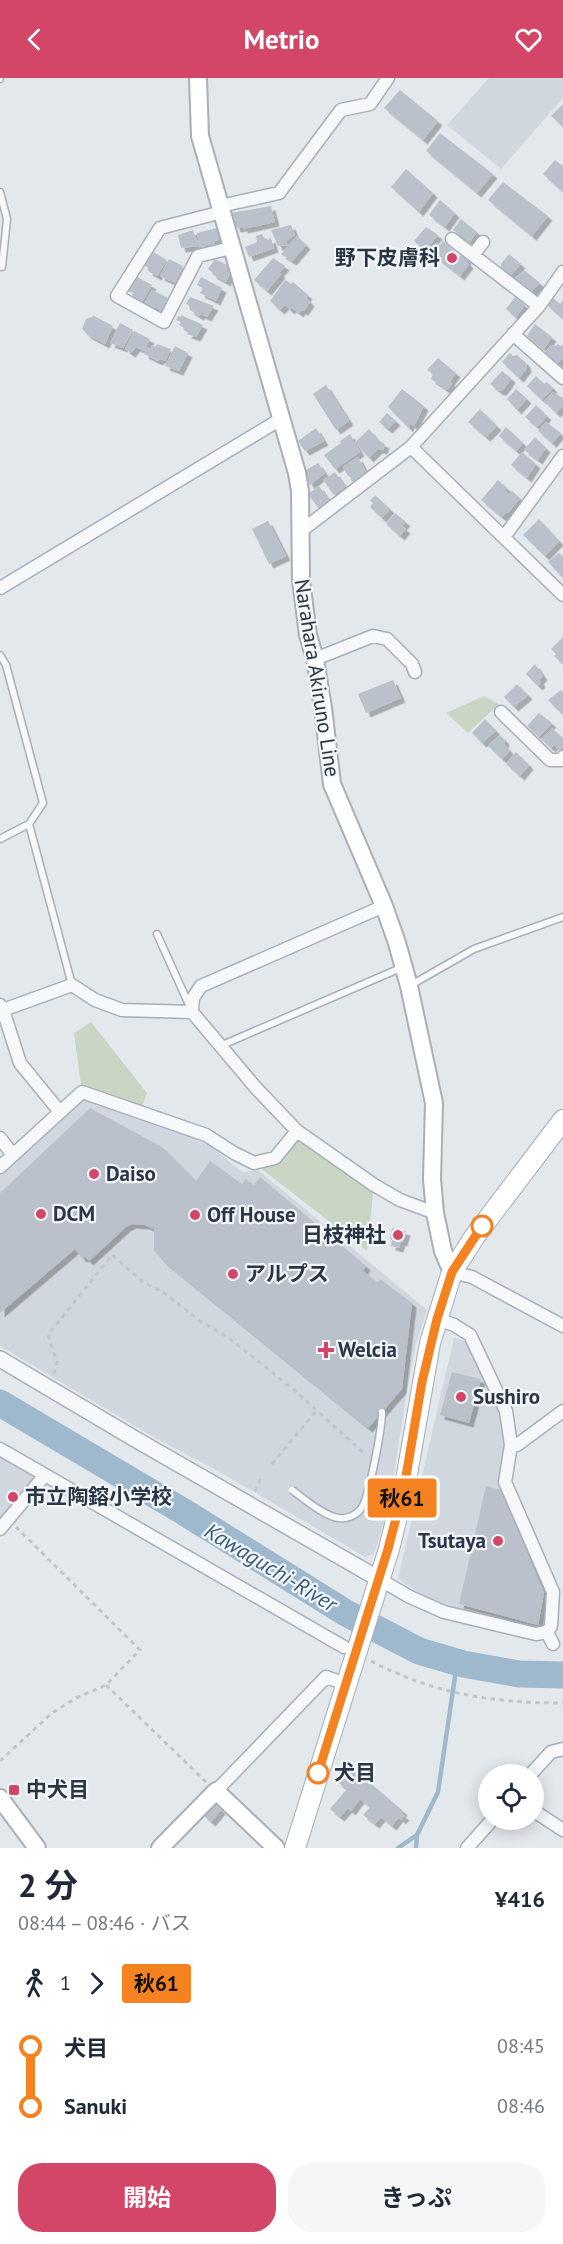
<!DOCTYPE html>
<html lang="ja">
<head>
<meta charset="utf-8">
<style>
  :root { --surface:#fff; --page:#f6f6f7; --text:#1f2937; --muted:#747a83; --accent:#d34668 }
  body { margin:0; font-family:"PT Sans","Noto Sans JP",sans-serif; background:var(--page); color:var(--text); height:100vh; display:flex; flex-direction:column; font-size:22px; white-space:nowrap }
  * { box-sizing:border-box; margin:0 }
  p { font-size:20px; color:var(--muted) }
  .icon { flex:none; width:33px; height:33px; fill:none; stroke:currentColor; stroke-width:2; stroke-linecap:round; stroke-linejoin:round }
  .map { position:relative; height:1770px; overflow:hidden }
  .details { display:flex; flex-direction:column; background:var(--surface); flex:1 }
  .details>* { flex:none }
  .badge { padding:0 12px; border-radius:4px; font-size:21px; line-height:39px }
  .buttons { position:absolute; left:478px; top:1686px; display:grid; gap:12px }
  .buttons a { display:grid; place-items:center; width:66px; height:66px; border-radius:50%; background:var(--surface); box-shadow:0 3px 15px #0003; font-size:30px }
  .map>.badge { position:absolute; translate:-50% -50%; box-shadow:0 0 0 3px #fff }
  .legs { display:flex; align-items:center; gap:9px; height:66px; padding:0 18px; font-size:20px }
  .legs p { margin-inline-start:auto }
  .head { display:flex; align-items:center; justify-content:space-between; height:102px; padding:0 18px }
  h1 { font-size:33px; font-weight:700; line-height:45px }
  .button { display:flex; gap:12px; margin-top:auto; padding:12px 18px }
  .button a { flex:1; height:69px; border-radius:24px; background:var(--accent); color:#fff; font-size:24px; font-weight:700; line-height:69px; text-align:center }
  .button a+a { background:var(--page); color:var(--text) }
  ul { padding:0 18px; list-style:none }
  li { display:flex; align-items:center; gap:21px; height:60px; font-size:22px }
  li i { display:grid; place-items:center; width:9px; height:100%; margin:0 8px; background:currentColor }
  li i::after { content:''; width:15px; height:15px; margin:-8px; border:4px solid; border-radius:50%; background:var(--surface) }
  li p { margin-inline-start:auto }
  li:first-child i { background:linear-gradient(#0000 50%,currentColor 0) }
  li:last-child i { background:linear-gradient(currentColor 50%,#0000 0) }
  header { display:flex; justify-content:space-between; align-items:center; height:78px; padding:0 18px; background:var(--accent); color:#fff; font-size:27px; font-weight:700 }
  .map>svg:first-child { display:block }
</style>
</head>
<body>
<header><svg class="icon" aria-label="back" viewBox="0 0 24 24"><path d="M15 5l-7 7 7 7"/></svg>Metrio<svg class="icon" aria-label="heart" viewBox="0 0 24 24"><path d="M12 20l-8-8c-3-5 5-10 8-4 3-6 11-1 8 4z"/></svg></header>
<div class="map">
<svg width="563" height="1770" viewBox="0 0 563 1770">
  <defs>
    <filter id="shadow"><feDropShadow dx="4.5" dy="4.5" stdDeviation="0" flood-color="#0004"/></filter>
  </defs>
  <rect width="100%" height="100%" fill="#e3e8ec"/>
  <path fill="#d1d7de" d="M489 0H563V20L501 91 447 47Z
    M82 1014 140 1034 213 1070 242 1094 258 1092 427 1232 416 1266 407 1312 389 1429 374 1476 365 1479 218 1393 155 1360 0 1268V1089Z
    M454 1260 465 1263 476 1278 499 1327 505 1364 504 1403 549 1517 542 1551 452 1529 422 1517 398 1501Z
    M0 1371 45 1397 0 1451Z"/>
  <path fill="#cad6c4" d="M484 618 499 626 468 655 446 635Z
    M91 944 147 1015 140 1034 82 1014 74 955Z
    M297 1053 374 1107 367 1173 254 1085 275 1080Z"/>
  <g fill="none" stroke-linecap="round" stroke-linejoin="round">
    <path stroke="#9eb9cd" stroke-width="4.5" d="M398 1770 417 1757
      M416 1770 417 1757 438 1714 457 1585"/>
    <path stroke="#9eb9cd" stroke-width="27" d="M0 1325 184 1434 346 1535 419 1573 463 1586 519 1596 563 1597"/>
  </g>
  <path fill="#bac1ca" filter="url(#shadow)" d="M400 12 438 43 423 62 384 30Z
    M563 26V49L551 38Z
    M440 55 493 96 477 115 426 73Z
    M555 82 563 88V114L543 96Z
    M406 91 433 115 419 134 391 109Z
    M503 104 548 138 532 158 488 122Z
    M440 122 455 135 445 149 429 137Z
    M271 128 275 144 243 151V149L236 150 231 135Z
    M461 141 477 154 470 164 453 152Z
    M291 147 295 157 286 163 288 167 278 168 271 152Z
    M426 149 438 157 425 173 414 163Z
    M217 150 219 162 215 163V166L200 170 197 155Z
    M193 152 199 168 181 170 178 157Z
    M262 156 266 163 271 160 274 170 249 179 245 169 257 164 256 158Z
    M297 158 306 167 292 183 281 176Z
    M443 163 460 179 462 177 467 181 466 183 469 186 460 198 436 179 434 182 427 177 437 164 440 167Z
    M150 172 167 182 157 198 148 193 149 190 143 187Z
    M509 176 521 186 511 197 501 190V186Z
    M273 180 285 188 279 195 281 196 267 213 254 202Z
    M169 181 183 188 175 205 160 198Z
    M215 181 233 190 226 204 212 196 213 195 208 191Z
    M524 192 540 205 530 215 514 201Z
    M135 198 152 207 142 224 133 219 134 215 128 213Z
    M201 199 222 210 216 223 200 215 203 210 197 207Z
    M285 202 291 206 293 204 308 217 306 220 310 224 304 233 301 232 299 235 292 230 290 232 285 227 280 232 270 223Z
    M152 212 168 220 161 233 156 229 153 232 144 226Z
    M190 219 214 228 207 239 201 236 199 238 190 232 189 227 186 226Z
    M515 219 525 227 516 239 506 231Z
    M552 219 560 226 563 222V241L546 226Z
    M181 237 203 247 196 259 187 256 189 253 179 247 181 244 176 242 178 238 181 239Z
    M94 238 113 248 105 266 88 257 82 251 86 241Z
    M120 245 133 252 123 270 110 265Z
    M535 246 552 259 544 271 527 258Z
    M134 253 150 261 144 273 136 269 131 275 125 271Z
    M157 266 171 271 165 283 160 281 158 283 144 276 147 269 151 271 152 267 155 269Z
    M557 266 562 268 563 266V279L558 285 545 275 551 267 556 268Z
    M175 268 188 275 179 293 165 288Z
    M510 275 513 278 517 277 526 285 527 290 519 300 502 284Z
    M438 280 456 295 450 303 452 306 447 312 431 301 433 296 427 292Z
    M502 293 511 300 507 307 502 313H499L490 306Z
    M536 298 544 306 547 304 553 310 542 322 527 308Z
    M326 307 349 343 336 352 313 316Z
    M402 311 424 328 414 348 410 345 409 350 388 329Z
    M516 311 527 321 517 332 507 321Z
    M553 314 563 320V328L556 335 544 323Z
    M536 327 547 338 537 349 525 339Z
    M480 331 497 348 486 359 468 344Z
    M387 335 396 343 388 351 379 344Z
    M546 344 561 355 552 365 538 353Z
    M506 349 523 365 516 373 499 358Z
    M316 350 324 363 305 373 298 363Z
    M369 351 379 363 385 366 383 372 378 371 369 380 355 364Z
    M350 356 360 374 335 391 324 377 341 365 340 363Z
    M535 359 546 370 538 382 524 372Z
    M522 374 536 386 527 400 511 387Z
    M358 379 367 396 353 404 350 401 352 400 348 398 343 389Z
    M318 385 325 395 310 407 303 394Z
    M335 394 345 409 334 417 323 402Z
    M498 402 507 410 505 413 509 416 512 413 520 420 508 435 506 434 502 439 481 422Z
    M319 408 330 424 319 431 308 416Z
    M375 417 390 431 382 440 370 429 373 425 370 423Z
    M395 435 406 444 402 448 406 451 400 458 386 446Z
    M539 441 559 463 545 478 523 457Z
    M268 443 286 478 269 486 252 451Z
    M559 475 563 479V500L548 484Z
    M563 559V586L554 578 556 576 551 571Z
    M535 586 543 598 539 602 541 605 538 608 526 596Z
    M393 602 401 620 366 635 358 616Z
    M517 606 528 617 514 629 504 619Z
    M561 612 563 614V637L548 622Z
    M539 635 552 645 539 659 527 648Z
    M485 641 496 653 482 665 472 655Z
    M552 650 563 660V669L559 672 554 667 551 670 541 661Z
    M500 657 505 662 504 666 510 673 502 681 488 668Z
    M516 674 529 687 520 698 506 686Z
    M90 1030 162 1069 196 1103 210 1083 242 1106 245 1101 254 1107 260 1099 366 1188 363 1193 377 1204 381 1202 412 1225 402 1311 368 1350 163 1183 154 1172V1151L145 1147 132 1146 126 1149 89 1183 85 1179 82 1180 75 1171 0 1235V1115Z
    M392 1150 406 1153 403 1164 401 1163 399 1170 391 1168 392 1162 390 1161Z
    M452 1294 481 1301 469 1345 440 1337Z
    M486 1408 501 1412 544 1515 538 1547 459 1526Z
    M349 1687 403 1733 401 1735 405 1738 401 1742 399 1739 392 1748 381 1739 375 1746 363 1737 370 1729 360 1721 351 1733 348 1730 340 1739 330 1731 347 1711 337 1704Z
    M214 1725 221 1732 211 1744 203 1737Z"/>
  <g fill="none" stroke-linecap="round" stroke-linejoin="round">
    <defs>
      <path id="service" d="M0 1V0
        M0 114 7 141 2 189
        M0 577 6 587 43 725 29 746 0 761
        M29 746 72 907
        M157 856 190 929
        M411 907 474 871 563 839
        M220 968 403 889"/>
      <path id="minor" d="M220 128 279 115 341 32 370 26 388 0
        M222 134 160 150 117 218 164 244 198 178 231 170
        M452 161 539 228
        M473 177 483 164
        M513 256 563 300
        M411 369 563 517
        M301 453 411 369 539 228 563 194
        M504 459 563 378
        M0 510 281 341
        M315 581 373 558 387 561 412 586 415 594
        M501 634 550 682H561L563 679
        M0 927 3 932 72 907 95 922 122 932 192 934 256 1010 297 1053 374 1107 400 1122 435 1135
        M3 932 20 985 60 1034
        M192 934 193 920 201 908 384 828
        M0 1060 13 1077
        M0 1089 82 1014 206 1057 234 1075 254 1085 275 1080 297 1053
        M452 1194 472 1199 563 1248
        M437 1241 454 1247 470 1257 506 1333 511 1367 505 1404 553 1514 551 1548 547 1554
        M511 1367H517L563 1333
        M0 1371 344 1569
        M0 1451 45 1397
        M379 1501 410 1519 444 1534 536 1556 547 1554
        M547 1554 553 1566
        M531 1696 551 1674 563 1671
        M216 1713 326 1599 346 1606
        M534 1733 563 1752
        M467 1770 492 1742"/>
      <path id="tertiary" d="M0 1281 135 1361 379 1501"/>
      <path id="secondary" d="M198 0 200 58 297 395 300 413 301 502 308 557 315 581 323 630 332 706 384 828 397 865 409 908 434 1025 432 1101 435 1135 443 1173 452 1194
        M0 1720 37 1770
        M160 1770 216 1713 276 1770"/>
      <path id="primary" d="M295 1770 389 1471 406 1402 430 1265 452 1194 475 1158 563 1042"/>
    </defs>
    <use href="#service" stroke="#a8afb7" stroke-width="9"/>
    <use href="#minor" stroke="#a8afb7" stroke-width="15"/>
    <use href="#tertiary" stroke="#a8afb7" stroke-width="18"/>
    <use href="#secondary" stroke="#a8afb7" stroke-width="20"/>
    <use href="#primary" stroke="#a2adb8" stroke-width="22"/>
    <path stroke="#c2c6cb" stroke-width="3" stroke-dasharray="4.5 4.5" stroke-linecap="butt" d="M54 1296 57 1284 48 1257 112 1177 144 1205 163 1214 200 1243 229 1260 293 1311 366 1377
      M272 1386 316 1333
      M255 1413 261 1400
      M371 1583C434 1616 493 1625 563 1625
      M106 1607 206 1704
      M0 1683 52 1635 76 1620 106 1607 140 1572 16 1449"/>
    <use href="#service" stroke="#f7f8fa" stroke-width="6"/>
    <use href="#minor" stroke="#f7f8fa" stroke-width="12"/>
    <use href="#tertiary" stroke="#f7f8fa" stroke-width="15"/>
    <use href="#secondary" stroke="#fff" stroke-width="16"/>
    <use href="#primary" stroke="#fff" stroke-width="20"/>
    <defs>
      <path id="service-bridge" d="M292 1412C303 1420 325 1439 339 1440 346 1441 355 1438 360 1432 369 1423 382 1349 382 1334"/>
    </defs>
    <use href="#service-bridge" stroke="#a8afb7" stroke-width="9" stroke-linecap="butt"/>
    <use href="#service-bridge" stroke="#f7f8fa" stroke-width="6"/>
  </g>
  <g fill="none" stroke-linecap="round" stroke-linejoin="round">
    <defs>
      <path id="line-1" d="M318 1695 388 1471 404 1410 422 1304 437 1241 452 1194 482 1148"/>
    </defs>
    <use href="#line-1" stroke="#fff" stroke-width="14"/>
    <use href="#line-1" stroke="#f58220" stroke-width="9"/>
  </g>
  <g fill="#d34668" stroke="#f3f6f9" stroke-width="2">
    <circle cx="452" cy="180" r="6"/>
    <circle cx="94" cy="1096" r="6"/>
    <circle cx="41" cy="1136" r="6"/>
    <circle cx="195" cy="1137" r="6"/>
    <circle cx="398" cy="1157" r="6"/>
    <circle cx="233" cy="1196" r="6"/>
    <path d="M323 1263h6v6h6v6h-6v6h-6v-6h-6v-6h6z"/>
    <circle cx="461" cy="1319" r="6"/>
    <circle cx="13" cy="1419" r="6"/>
    <circle cx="498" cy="1463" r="6"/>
    <rect x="8" y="1706" width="12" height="12" rx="3"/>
  </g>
  <g fill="#fff" stroke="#f58220" stroke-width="3">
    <circle cx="482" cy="1148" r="10"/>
    <circle cx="318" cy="1695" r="10"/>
  </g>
  <g text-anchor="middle" stroke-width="4.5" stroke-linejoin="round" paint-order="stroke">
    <g font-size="21" font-weight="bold" fill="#2a3645" stroke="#f3f6f9" text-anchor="start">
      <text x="440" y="187" text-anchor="end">野下皮膚科</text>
      <text x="106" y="1103">Daiso</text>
      <text x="53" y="1143">DCM</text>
      <text x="207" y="1144">Off House</text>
      <text x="386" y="1164" text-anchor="end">日枝神社</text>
      <text x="245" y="1203">アルプス</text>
      <text x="338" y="1279">Welcia</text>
      <text x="473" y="1326">Sushiro</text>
      <text x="25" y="1426">市立陶鎔小学校</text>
      <text x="486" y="1470" text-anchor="end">Tsutaya</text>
      <text x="26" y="1719">中犬目</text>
    </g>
    <g font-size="21" fill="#2a3645" stroke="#f3f6f9">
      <text transform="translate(317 600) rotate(81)" y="7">Narahara Akiruno Line</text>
    </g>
    <g font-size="21" font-weight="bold" fill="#2a3645" stroke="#f3f6f9" text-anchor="start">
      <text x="334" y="1702">犬目</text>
    </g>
    <g font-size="22" font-style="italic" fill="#33597b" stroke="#f3f6f9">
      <text transform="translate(271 1489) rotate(31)" y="8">Kawaguchi-River</text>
    </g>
  </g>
</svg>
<div class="buttons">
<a><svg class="icon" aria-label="locate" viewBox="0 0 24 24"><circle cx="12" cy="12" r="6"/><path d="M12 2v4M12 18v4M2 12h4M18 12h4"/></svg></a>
</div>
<b class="badge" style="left:402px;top:1420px;background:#f58220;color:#111">秋61</b>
</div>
<section class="details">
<div class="head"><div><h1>2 分</h1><p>08:44 – 08:46 · バス</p></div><b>¥416</b></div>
<div class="legs"><svg class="icon" aria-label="walk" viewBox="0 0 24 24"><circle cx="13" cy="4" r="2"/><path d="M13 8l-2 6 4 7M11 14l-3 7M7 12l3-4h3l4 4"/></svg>1<svg class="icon" aria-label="forward" viewBox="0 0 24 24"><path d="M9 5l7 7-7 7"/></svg><b class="badge" style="background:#f58220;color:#111">秋61</b></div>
<ul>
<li><i style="color:#f58220"></i><b>犬目</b><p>08:45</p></li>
<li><i style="color:#f58220"></i><b>Sanuki</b><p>08:46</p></li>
</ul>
<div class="button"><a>開始</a><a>きっぷ</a></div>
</section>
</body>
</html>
